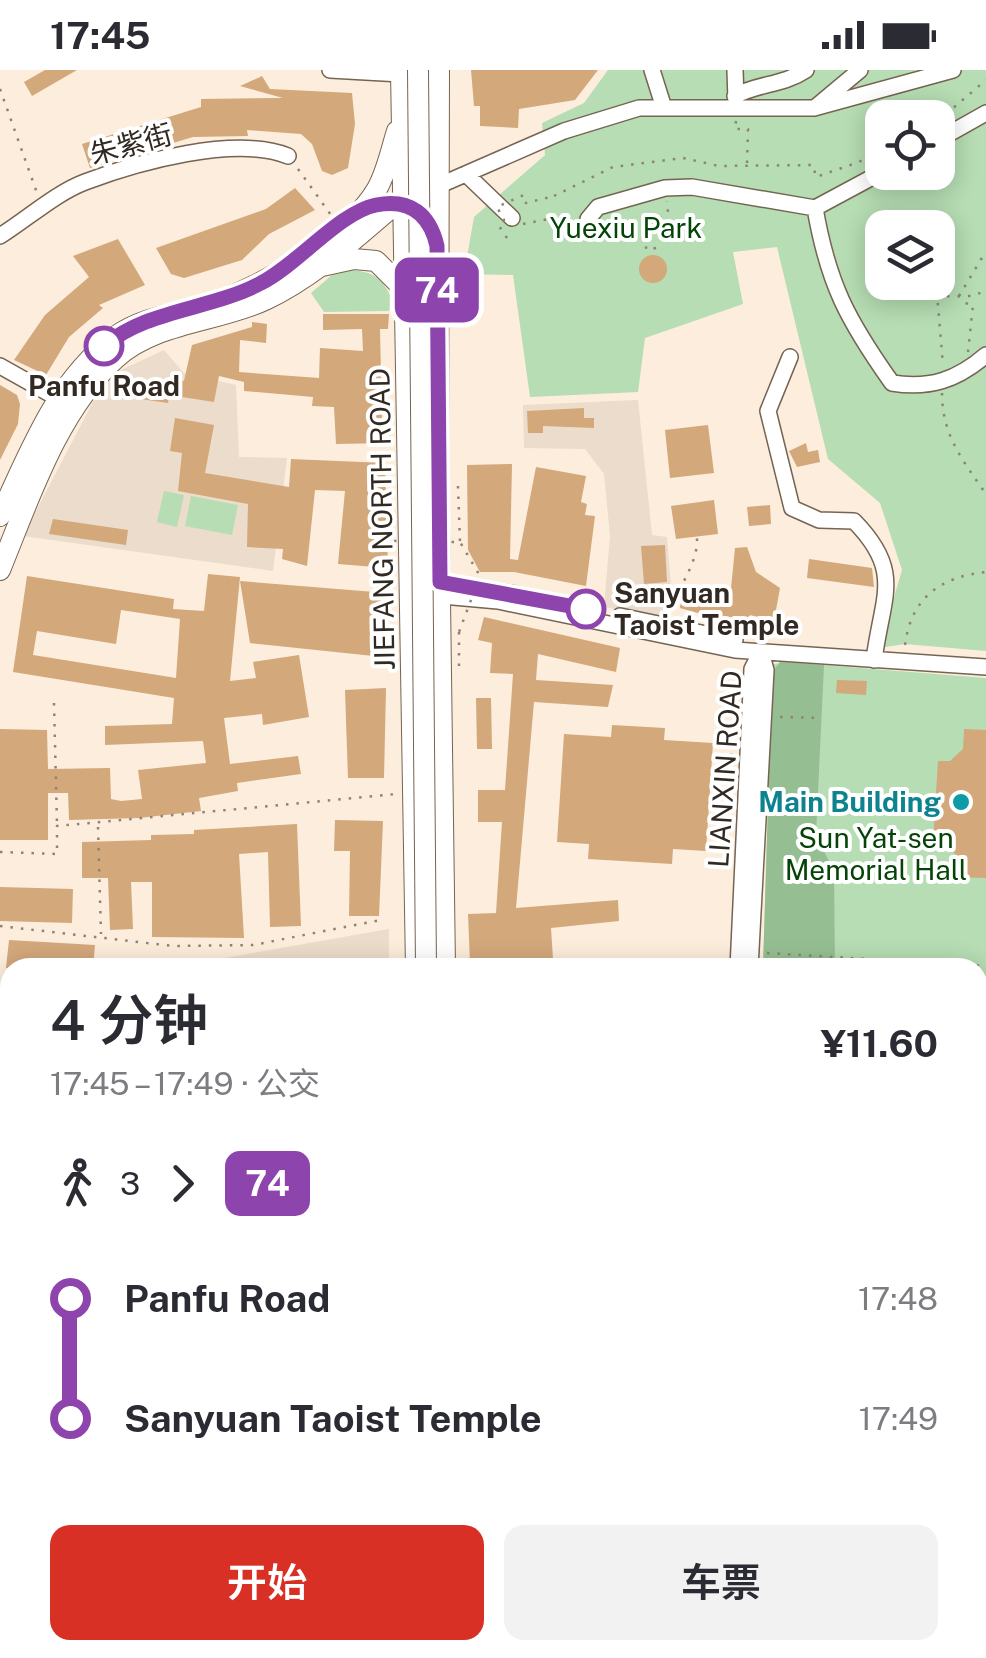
<!DOCTYPE html>
<html lang="zh">
<head>
<meta charset="utf-8">
<style>
  :root { --surface:#fff; --page:#f2f2f3; --text:#2b2b33; --muted:#7c7c81; --accent:#d93025 }
  body { margin:0; font-family:"Public Sans","Noto Sans SC",sans-serif; background:var(--page); color:var(--text); height:100vh; display:flex; flex-direction:column; font-size:38px; white-space:nowrap }
  * { box-sizing:border-box; margin:0 }
  p { font-size:32px; color:var(--muted) }
  .icon { flex:none; width:55px; height:55px; fill:none; stroke:currentColor; stroke-width:2; stroke-linecap:round; stroke-linejoin:round }
  .map { position:relative; flex:1; overflow:hidden }
  .side { position:absolute; left:0px; top:888px; width:988px; height:702px; display:flex; flex-direction:column; background:var(--surface); border-radius:30px 30px 0 0; box-shadow:0 5px 25px #0003 }
  .side>* { flex:none }
  .badge { padding:0 20px; border-radius:15px; font-size:35px; line-height:65px }
  .controls { position:absolute; left:865px; top:30px; display:grid; gap:20px }
  .controls a { display:grid; place-items:center; width:90px; height:90px; border-radius:20px; background:var(--surface); box-shadow:0 5px 25px #0003; font-size:50px }
  .map>.badge { position:absolute; translate:-50% -50%; box-shadow:0 0 0 5px #fff }
  .legs { display:flex; align-items:center; gap:15px; height:110px; padding:0 50px; font-size:32px }
  .legs p { margin-inline-start:auto }
  .head { display:flex; align-items:center; justify-content:space-between; height:170px; padding:0 50px }
  h1 { font-size:55px; font-weight:600; line-height:75px }
  .primary-button { display:flex; gap:20px; margin-top:auto; padding:20px 50px }
  .primary-button a { flex:1; height:115px; border-radius:20px; background:var(--accent); color:#fff; font-size:40px; font-weight:600; line-height:115px; text-align:center }
  .primary-button a+a { background:var(--page); color:var(--text) }
  ul { padding:0 50px; list-style:none }
  li { display:flex; align-items:center; gap:35px; height:120px; font-size:38px }
  li i { display:grid; place-items:center; width:15px; height:100%; margin:0 12px; background:currentColor }
  li i::after { content:''; width:25px; height:25px; margin:-12px; border:8px solid; border-radius:50%; background:var(--surface) }
  li p { margin-inline-start:auto }
  li:first-child i { background:linear-gradient(#0000 50%,currentColor 0) }
  li:last-child i { background:linear-gradient(currentColor 50%,#0000 0) }
  .status { display:flex; justify-content:space-between; align-items:center; height:70px; padding:0 50px; background:var(--surface); direction:ltr }
  .status svg { height:28px; fill:currentColor }
  .map>svg:first-child { display:block }
</style>
</head>
<body>
<div class="status"><b>17:45</b><svg viewBox="0 0 49 12"><path d="M0 12V9h3v3zM5 12V6h3v6zM10 12V3h3v9zM15 12V0h3v12zM26 1h20v11H26zM47 4h2v5h-2z"/></svg></div>
<div class="map">
<svg width="986" height="1588" viewBox="0 0 986 1588">
  <rect width="100%" height="100%" fill="#fdeddc"/>
  <path fill="#ecdccb" d="M164 280 184 303 236 315 239 387 287 388 273 501 23 466 106 307Z
    M638 330 652 465 667 467 673 540 660 547 604 537 610 466 604 404 585 379 524 378 523 335Z
    M389 859V897L217 898 219 889Z
    M0 1398H10V1558L5 1588H0Z"/>
  <path fill="#b6ddb3" fill-rule="evenodd" d="M608 0H986V581L905 574 879 578 902 500 880 433 828 389 777 177 733 182 743 234 645 268 638 322 530 327 513 205 464 204 474 147 545 85 542 53 584 33ZM882 48H938V102H882ZM882 158H938V212H882Z
    M353 200C375 203 382 208 392 229L389 241 324 242 311 223 332 205Z
    M164 421 184 425 177 457 157 452Z
    M191 426 238 435 232 465 185 456Z
    M786 592 986 608V1133H978V898H763L772 602 774 594Z"/>
  <path fill="#95bf92" d="M780 592 824 595 816 764 834 802 835 897 763 898 772 602Z"/>
  <path fill="#d3a87b" fill-rule="evenodd" d="M45 0H77L32 26 24 12Z
    M471 0H598L575 30 519 39 518 58 480 56V36H474Z
    M262 6 270 19 352 23 355 54 348 98 332 105 322 101 312 74 301 64 247 60 248 66 193 67 90 98 82 74 201 37V29L283 28 240 16Z
    M295 118 315 140 269 164 242 190 184 208 171 204 156 178 266 139Z
    M118 169 145 215 99 235 103 238 69 267 46 305 14 290 45 245 89 207 73 186Z
    M639 199a14 14 0 1 1 28 0a14 14 0 1 1-28 0Z
    M323 244H389L388 259H380L382 352 390 351 391 373 336 374 334 337 312 336 313 327 244 321V312L219 306 214 332 169 325 168 333 127 327 128 310 169 316 171 309 184 311 192 275 252 257V252L267 254 266 273 240 270 239 302 319 308 320 278 363 281 362 259 323 260Z
    M0 315 17 325 20 334 18 354 0 390Z
    M584 338V348H594V358L543 356V363H528L527 341Z
    M175 348 214 355 205 403 289 417 291 389 385 393 388 498 338 494 345 421 315 420 307 496 282 489 283 479 247 477 248 434 178 421 182 383 170 381Z
    M708 355 714 403 670 408 665 360Z
    M806 373 808 382 818 380 820 392 797 397 789 381Z
    M512 394 510 489 518 490 536 397 586 406 581 432 587 434 585 445 595 446 586 516 514 502H480L468 480 467 395Z
    M714 430 718 464 676 469 671 436Z
    M770 435 771 454 749 456 747 437Z
    M53 449 128 460 126 475 49 464Z
    M665 475 667 512 644 514 641 476Z
    M747 477 756 502 780 518 774 551 750 545 748 557 680 538 682 521 704 526 709 517 731 518 735 478Z
    M809 489 872 498 874 517 807 508Z
    M208 504 240 507 230 611 256 608 253 592 299 585 309 647 263 655 262 644 224 648 230 694 298 686 301 704 237 713 238 721 199 728 201 741 139 748 69 750 68 723H48V770H0V659L47 660 48 699 110 698 111 729 121 731 142 729 138 700 206 693 203 671 105 675V656L172 654 174 628 13 602 27 506 174 529 173 539 204 541ZM121 540 180 549 176 608 33 585 37 561 116 574Z
    M240 511 387 523 383 587 250 573Z
    M484 547 620 578 616 602 538 584 536 610 613 615 608 637 534 632 516 838 618 830 619 851 551 858 553 889 524 891V898L470 894 468 844 496 843 502 752H478V720H505L513 604 490 603 492 573 478 570Z
    M837 610 867 611 866 625 836 623Z
    M386 618 384 708H348L345 620Z
    M476 628H491L492 679H477Z
    M612 655 665 658 664 670 713 673 706 781 673 779 672 794 588 789 589 774 557 772 564 664 611 667Z
    M964 659 986 660V808L956 807 957 786 945 773 933 772 938 691H950L963 679Z
    M335 750 383 751 379 846H349L350 781H334Z
    M297 754 301 856 270 857 268 782 239 784 244 868 152 867V812H131L133 859 110 860 108 808H82V772L151 770V765L194 764V760Z
    M0 817 73 819 72 853 0 851Z
    M9 870 95 875 93 898H6Z
    M3 929H10V973L0 972Z
    M0 1364 10 1365V1452L5 1475 10 1476V1497L0 1495Z"/>
  <g fill="none" stroke-linecap="round" stroke-linejoin="round">
    <defs>
      <path id="minor" d="M330 0 401 4
        M652 0 664 38
        M735 0 736 31
        M735 26C758 13 782 16 806 0
        M817 36 860 0
        M938 70 986 43
        M466 104 512 148
        M438 116 564 61 639 38H814L953 0
        M815 138C828 214 848 251 892 313 930 319 957 310 986 285
        M588 149 598 137 665 118 692 117 815 138 882 102
        M0 166C27 149 56 123 85 112 138 92 235 65 288 86
        M790 287 768 341 792 438 819 450 854 451C904 502 882 526 874 590
        M0 296 66 333
        M439 512 515 524
        M431 525 498 531 735 580 986 597
        M620 546 735 570
        M738 898 752 599 761 582
        M750 898 766 600 761 582
        M0 1001 10 1002
        M0 1073 10 1075
        M0 1336 10 1337
        M180 1588V1580
        M718 1588V1580
        M732 1588V1580"/>
      <path id="major" d="M401 0 416 898
        M439 0 438 383 445 898
        M322 196 354 189 376 191 408 223
        M0 446C30 382 56 311 115 267 142 247 177 244 208 235 259 219 350 166 377 119 387 101 391 80 397 61
        M0 500C29 429 58 340 116 288 156 252 218 252 265 230 319 205 366 158 411 121
        M0 1013 10 1015
        M0 1060 10 1062
        M450 1580 452 1588
        M476 1580 477 1588"/>
      <path id="highway" d="M0 1029 10 1031
        M978 1164 986 1165
        M978 1192 986 1193"/>
    </defs>
    <use href="#minor" stroke="#756452" stroke-width="18"/>
    <use href="#major" stroke="#756452" stroke-width="22"/>
    <use href="#highway" stroke="#756452" stroke-width="25"/>
    <path stroke="#8f8377" stroke-width="2.5" stroke-dasharray="2.5 8" stroke-linecap="butt" d="M0 19 37 123
      M736 51 735 59H748L747 95
      M938 51 986 10
      M298 99 331 145
      M554 126 613 97 683 88 719 96 813 95 816 107 859 92 882 78
      M523 154 574 144
      M893 158V143
      M656 178 647 180 640 162 668 142 667 131
      M898 212 899 227 971 226 986 221
      M936 212 943 295
      M959 226 986 181
      M968 282 973 235 965 233 969 228
      M942 323C942 365 963 391 986 424
      M458 416 460 472
      M673 540C678 514 698 495 697 468
      M459 562V596
      M905 575C911 528 940 507 986 502
      M54 633 57 755
      M780 647 821 648
      M98 757 101 864
      M727 759 736 608
      M0 782 57 784V756L397 724
      M0 856 173 876 253 875 381 850
      M767 883 986 896
      M978 1108H986
      M978 1137 980 1108
      M0 1191 10 1192
      M100 1588 101 1580"/>
    <use href="#minor" stroke="#fff" stroke-width="15"/>
    <use href="#major" stroke="#fff" stroke-width="20"/>
    <use href="#highway" stroke="#fff" stroke-width="22"/>
    <defs>
      <path id="major-bridge" d="M418 0 426 898"/>
    </defs>
    <use href="#major-bridge" stroke="#756452" stroke-width="22" stroke-linecap="butt"/>
    <path stroke="#8f8377" stroke-width="2.5" stroke-dasharray="2.5 8" stroke-linecap="butt" d="M507 168 499 156 504 150 497 137 524 125 526 133 554 126
      M394 471H403
      M441 472H460L480 506 459 562"/>
    <use href="#major-bridge" stroke="#fff" stroke-width="20"/>
  </g>
  <g fill="none" stroke-linecap="round" stroke-linejoin="round">
    <defs>
      <path id="line-1" d="M104 276C148 239 211 240 261 213 297 195 340 142 376 135 411 128 430 145 437 176L440 512 586 539"/>
    </defs>
    <use href="#line-1" stroke="#fff" stroke-width="22"/>
    <use href="#line-1" stroke="#8e44ad" stroke-width="15"/>
  </g>
  <g fill="#fff" stroke="#8e44ad" stroke-width="5">
    <circle cx="104" cy="276" r="18"/>
    <circle cx="586" cy="539" r="18"/>
  </g>
  <circle fill="#0f9aa8" stroke="#fff" stroke-width="4" cx="961" cy="732" r="10"/>
  <g text-anchor="middle" stroke-width="8" stroke-linejoin="round" paint-order="stroke">
    <g font-size="28" fill="#322a22" stroke="#fff">
      <text transform="translate(131 74) rotate(-15)" y="10">朱紫街</text>
      <text transform="translate(382 449) rotate(-91)" y="10">JIEFANG NORTH ROAD</text>
      <text transform="translate(725 699) rotate(-86)" y="10">LIANXIN ROAD</text>
    </g>
    <g font-size="28" fill="#044406" stroke="#fff">
      <text x="626" y="168">Yuexiu Park</text>
      <text x="876" y="778">Sun Yat-sen<tspan x="876" dy="32">Memorial Hall</tspan></text>
    </g>
    <g font-size="28" font-weight="bold" fill="#322a22" stroke="#fff">
      <text x="104" y="326">Panfu Road</text>
      <text x="614" y="533" text-anchor="start">Sanyuan<tspan x="614" dy="32">Taoist Temple</tspan></text>
    </g>
    <g font-size="28" font-weight="bold" fill="#0d838f" stroke="#fff" text-anchor="end">
      <text x="941" y="742">Main Building</text>
    </g>
  </g>
</svg>
<div class="controls">
<a><svg class="icon" aria-label="locate" viewBox="0 0 24 24"><circle cx="12" cy="12" r="6"/><path d="M12 2v4M12 18v4M2 12h4M18 12h4"/></svg></a>
<a><svg class="icon" aria-label="layers" viewBox="0 0 24 24"><path d="M12 4l9 5-9 5-9-5zM3 14l9 5 9-5"/></svg></a>
</div>
<b class="badge" style="left:437px;top:220px;background:#8e44ad;color:#fff">74</b>
<section class="side">
<div class="head"><div><h1>4 分钟</h1><p>17:45 – 17:49 · 公交</p></div><b>¥11.60</b></div>
<div class="legs"><svg class="icon" aria-label="walk" viewBox="0 0 24 24"><circle cx="13" cy="4" r="2"/><path d="M13 8l-2 6 4 7M11 14l-3 7M7 12l3-4h3l4 4"/></svg>3<svg class="icon" aria-label="forward" viewBox="0 0 24 24"><path d="M9 5l7 7-7 7"/></svg><b class="badge" style="background:#8e44ad;color:#fff">74</b></div>
<ul>
<li><i style="color:#8e44ad"></i><b>Panfu Road</b><p>17:48</p></li>
<li><i style="color:#8e44ad"></i><b>Sanyuan Taoist Temple</b><p>17:49</p></li>
</ul>
<div class="primary-button"><a>开始</a><a>车票</a></div>
</section>
</div>
</body>
</html>
